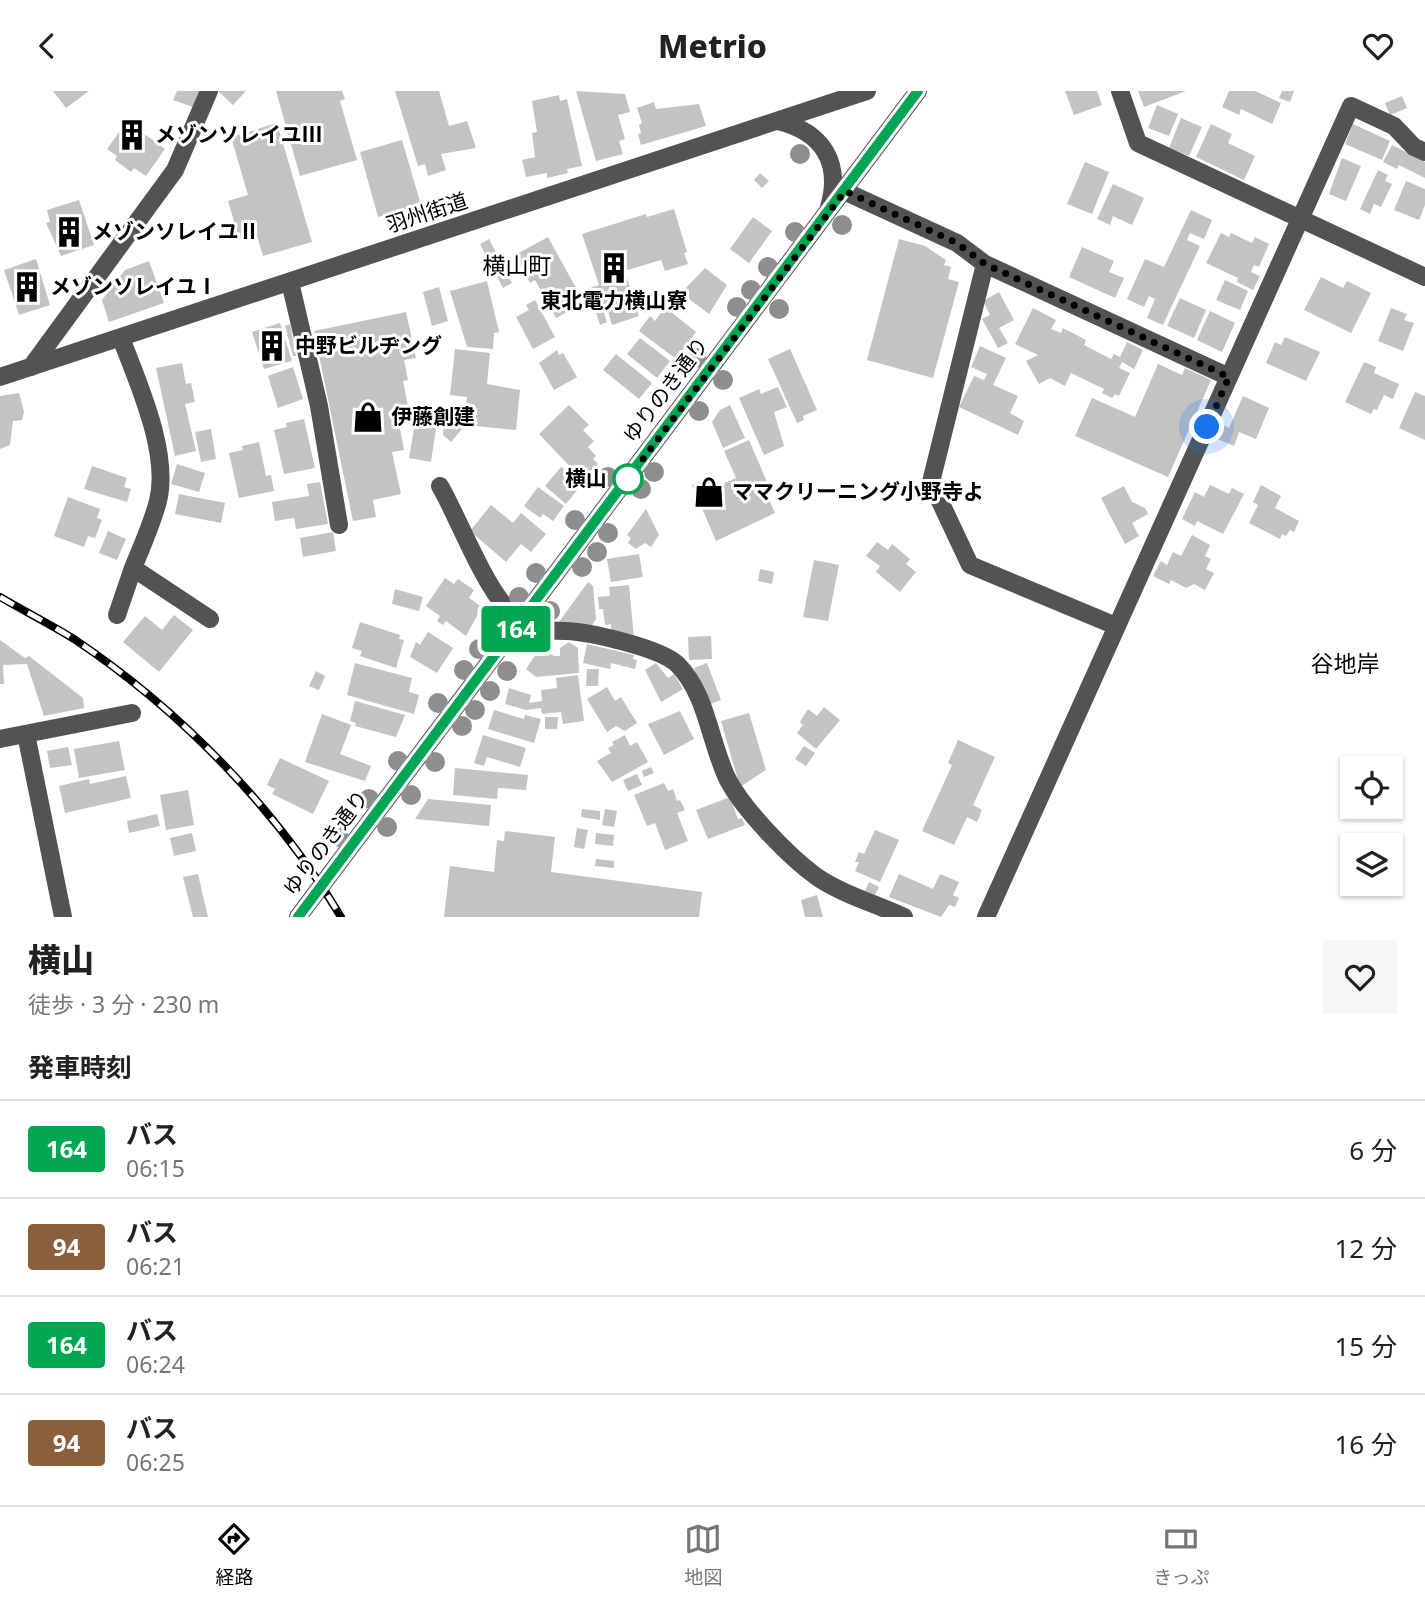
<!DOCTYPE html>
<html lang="ja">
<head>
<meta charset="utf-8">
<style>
  :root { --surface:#fff; --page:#f6f6f6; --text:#222; --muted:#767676; --line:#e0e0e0; --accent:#000 }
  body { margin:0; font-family:"Noto Sans","Noto Sans JP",sans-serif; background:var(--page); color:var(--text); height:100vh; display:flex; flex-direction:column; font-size:26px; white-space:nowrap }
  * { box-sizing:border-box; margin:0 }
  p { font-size:23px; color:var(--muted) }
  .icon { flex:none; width:38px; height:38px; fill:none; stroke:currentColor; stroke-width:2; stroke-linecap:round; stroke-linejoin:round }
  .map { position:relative; height:826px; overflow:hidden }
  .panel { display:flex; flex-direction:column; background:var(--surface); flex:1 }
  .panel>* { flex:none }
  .badge { padding:0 14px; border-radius:5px; font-size:24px; line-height:46px }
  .controls { position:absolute; left:1340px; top:665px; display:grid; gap:14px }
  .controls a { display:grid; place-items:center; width:63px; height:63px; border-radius:0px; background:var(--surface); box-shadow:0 2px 5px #0004; font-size:35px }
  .you { position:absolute; width:35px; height:35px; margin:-18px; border:5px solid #fff; border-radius:50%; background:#1a73e8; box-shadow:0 0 0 10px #1a73e833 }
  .map>.badge { position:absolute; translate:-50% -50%; box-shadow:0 0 0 4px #fff }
  h2 { padding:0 28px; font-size:26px; line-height:63px }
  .round { display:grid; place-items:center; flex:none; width:74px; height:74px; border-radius:0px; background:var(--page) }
  .head { display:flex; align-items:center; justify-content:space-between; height:119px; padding:0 28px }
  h1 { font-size:33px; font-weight:800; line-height:52px }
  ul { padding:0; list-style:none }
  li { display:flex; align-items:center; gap:21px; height:98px; padding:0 28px; border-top:2px solid var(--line) }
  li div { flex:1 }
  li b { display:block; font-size:26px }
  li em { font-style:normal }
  li .badge { min-width:77px; font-weight:700; text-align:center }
  header { display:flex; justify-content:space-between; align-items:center; height:91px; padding:0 28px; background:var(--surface); font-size:32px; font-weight:800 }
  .menu { display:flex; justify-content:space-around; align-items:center; height:98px; border-top:2px solid var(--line); background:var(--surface); font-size:19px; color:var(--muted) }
  .menu a { display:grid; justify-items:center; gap:4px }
  .menu .active { color:var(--accent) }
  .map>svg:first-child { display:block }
</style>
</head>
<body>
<header><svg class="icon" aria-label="back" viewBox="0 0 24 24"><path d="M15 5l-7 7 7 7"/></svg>Metrio<svg class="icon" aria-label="heart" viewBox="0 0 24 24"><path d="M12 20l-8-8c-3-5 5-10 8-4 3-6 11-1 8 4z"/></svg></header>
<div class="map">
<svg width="1425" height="826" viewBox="0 0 1425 826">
  <rect width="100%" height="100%" fill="#fff"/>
  <path fill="#c3c3c3" d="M53 0H89L66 17Z
    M177 0H199L193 16 173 9Z
    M218 0H246L233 14Z
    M276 0H342L345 8 340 10 357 69 300 85Z
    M395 0H439L449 35 467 30 476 57 441 63 446 79 428 85 425 73 418 75Z
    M576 0 625 3 630 21 618 24 625 48 619 50 623 63 596 70Z
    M1065 0H1097L1102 14 1074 24Z
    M1138 0H1186L1144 16Z
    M1229 0H1255L1281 12 1272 33 1241 18 1239 24 1222 16Z
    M1282 0H1294L1290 11 1279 7Z
    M559 4 560 10 567 8 582 75 567 78 568 82 547 87V82L526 86 522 69 535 66 532 42 537 41 532 10Z
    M1402 5 1407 17 1390 24 1385 12Z
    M654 11 656 18 699 13 706 35 641 54 638 43 641 42 639 34 642 32 637 17Z
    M1157 14 1178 23 1169 45 1148 37Z
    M1181 27 1202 36 1189 65 1169 57Z
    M127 30 165 58 146 85 134 77 131 81 115 69 117 65 107 58Z
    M277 32 312 151 263 165 256 142 239 147 228 110 248 104 231 46Z
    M1211 33 1232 43 1228 52 1255 65 1244 89 1196 66Z
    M1353 33 1390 50 1382 69 1345 53Z
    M402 49 421 114 378 126 360 61Z
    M1392 54 1425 71V87L1399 74 1397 78 1383 71Z
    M1342 67 1361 75 1346 110 1329 103Z
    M1085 71 1109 81 1092 123 1067 113Z
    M1378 79 1388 84 1385 90 1392 93 1381 116 1374 113 1370 123 1360 118Z
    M760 82 769 90 762 97 754 89Z
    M1406 90 1425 98V114L1419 129 1394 119Z
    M1113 93 1144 107 1132 134 1113 125 1110 134 1097 128Z
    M79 109 94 154 61 165 46 132 50 131 47 119Z
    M674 118 687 161 684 162 688 173 665 180 661 169 621 181 622 185 626 184 639 225 612 234 606 214 590 219 584 199 599 194 582 143 646 123 647 126Z
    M1191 119 1212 129 1204 148 1190 142 1187 149 1200 155 1163 234 1147 227 1155 208 1149 205 1144 216 1127 208 1145 168 1164 176Z
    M753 126 772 140 749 172 730 158Z
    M1221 142 1229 146 1231 142 1252 152 1255 146 1269 153 1259 176 1254 174 1251 181 1260 185 1253 199 1237 191 1238 187 1206 172Z
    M548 146 581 206 573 210 576 216 556 227 535 189 530 192 515 164Z
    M489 148 512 192 503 197 480 153Z
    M899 148 925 155 946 169 944 174 951 176 948 188 959 191 933 287 867 269Z
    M1082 156 1114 170 1109 181 1124 187 1115 207 1069 186Z
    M36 168 50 214 19 224 4 179Z
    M149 170 164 212 109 231 102 209 125 179Z
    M705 177 727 194 709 223 681 202Z
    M1321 186 1343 197 1347 190 1371 202 1351 242 1304 219Z
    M1225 189 1248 200 1240 219 1216 209Z
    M487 190 499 241 494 242 493 258 467 256 450 200Z
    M439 196 448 230 432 235 423 201Z
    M999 201 1014 229 999 237 1008 252 998 257 982 228 990 224 983 210Z
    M652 205 656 209 646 222 641 218Z
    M1180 207 1206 219 1194 247 1167 235Z
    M535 209 555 246 533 258 516 226 529 219 526 214Z
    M665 216 696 241 676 268 639 240 650 225 655 230Z
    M1033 217 1056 229 1051 238 1061 242 1063 237 1086 249 1084 254 1111 268 1114 263 1120 266 1127 251 1143 259 1134 278 1122 271 1119 277 1130 282 1119 305 1115 303 1112 307 1102 302 1104 298 1071 282 1065 295 1050 287 1039 293 1026 270 1038 264 1015 253Z
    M1391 217 1407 223 1404 229 1414 232 1403 260 1378 250Z
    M603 219 607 231 600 234 596 221Z
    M1210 220 1235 232 1222 261 1197 249Z
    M406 221 416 267 404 269 408 289 403 290 410 325 398 327 404 359 392 361 401 403 373 409 376 426 353 430 314 240Z
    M280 232 292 270 264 278 252 241Z
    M290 233 296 265H293L285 235Z
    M1285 246 1320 261 1306 290 1266 272 1275 251 1281 254Z
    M640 247 670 270 657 287 627 263Z
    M980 255 1006 267 993 294 1018 305 1010 322 1024 330 1018 344 959 316 974 285 984 289 987 283 971 276Z
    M455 258 490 262 487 293 520 299 516 339 475 335 476 321 465 319 467 306 450 304Z
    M790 258 817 319 803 325 804 329 797 332 768 268Z
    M557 259 559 264 563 262 577 286 554 299 539 272Z
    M616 263 652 292 639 308 603 279Z
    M1364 271 1376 276 1374 282 1399 293 1393 308 1384 304 1377 319 1374 318 1371 323 1345 311Z
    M182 272 186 293 191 292 195 311 185 313 196 360 175 365 156 277Z
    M1158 273 1182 284 1185 277 1211 289 1168 386 1075 345 1092 307 1135 326Z
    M293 276 303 308 278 317 268 285Z
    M778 296 787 316 774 321 784 355 764 364 739 307 759 298 761 303Z
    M1415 301 1425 305V349L1399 337Z
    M19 302 24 321 22 329 13 330 10 354 0 358V305Z
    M1243 305 1269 317 1256 348 1239 341 1234 355 1215 347 1221 333 1229 337Z
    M569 314 589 334 583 339 594 350 588 356 596 365 593 368 598 373 586 385 582 382 579 385 539 343Z
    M730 314 745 347 723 357 712 331 720 319Z
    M418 315 439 318 431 371 409 367Z
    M444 322 462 338 451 351 443 344Z
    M304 328 315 377 284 383 274 339 287 336 286 332Z
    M211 338 216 368 201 371 195 341Z
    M749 349 770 398 765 400 775 422 716 450 692 394 710 386 715 396 736 387 724 360Z
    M259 351 266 385 271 384 274 400 239 407 229 362 243 359 242 355Z
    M177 373 205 382 199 401 171 393Z
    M92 375 127 387 124 396 131 398 127 411 84 398Z
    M561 376 582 393 566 413 545 395Z
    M320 391 328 433 296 438 294 427 275 430 272 411 309 405 307 393Z
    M1210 394 1229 403 1232 397 1244 403 1223 443 1197 430 1195 435 1182 428 1195 401 1204 406Z
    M1261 394 1281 405 1275 417 1299 430 1294 441 1290 439 1286 445 1282 443 1280 448 1249 432 1258 414 1253 411Z
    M1124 395 1132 411 1145 417 1148 423 1132 432 1139 445 1125 453 1101 407Z
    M538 396 564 415 553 430 543 423 540 427 524 415Z
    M179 403 225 412 221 432 175 423Z
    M68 406 100 418 97 427 102 429 95 447 88 445 84 456 54 445Z
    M491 414 513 432 521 422 546 443 531 461 521 453 506 471 470 440Z
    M646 418 659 444 651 456 645 452 636 458 628 452 631 447 627 444Z
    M108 440 126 448 117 469 99 462Z
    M333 441 336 460 303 466 300 447Z
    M1192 444 1210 454 1205 465 1211 468 1206 478 1214 482 1205 499 1194 493 1186 497 1171 489 1169 493 1153 485 1161 470 1167 474 1173 461 1181 465Z
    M877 451 888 459 892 453 910 468 906 473 916 481 900 501 876 481 880 475 866 465Z
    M639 463 643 486 611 491 607 468Z
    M814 469 839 474 828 530 803 526Z
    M760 478 774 481 772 493 758 490Z
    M445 487 454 493 458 488 474 499 469 507 482 516 466 545 446 530 443 534 437 530 440 525 426 515Z
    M588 491 593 495 596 528 589 539 556 535Z
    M629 494 634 548 611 541V533L605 534 603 518H599L598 506 610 505 609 496Z
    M395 498 423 506 419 520 392 513Z
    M174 524 193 539 159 581 123 551 145 525 162 539Z
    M360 531 400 544 399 548 404 549 396 577 360 565 362 560 352 557Z
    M428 541 453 557 437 582 410 566 416 551 420 554Z
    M711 545 712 568 689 569 688 546Z
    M0 549 25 567 29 565 83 607 84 617 44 625 27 573 3 574 4 593H0Z
    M569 551 578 557 579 582 536 586 526 578 541 556 554 565H560V557Z
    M587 553 634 564 633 568 637 569 635 578 611 572 610 578 583 572Z
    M355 572 412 587 409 601 419 604 414 623 347 604Z
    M656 572 668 587 674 583 683 598 661 611 645 579Z
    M707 572 721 609 708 614 694 577Z
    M587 578H599L598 595H586Z
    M316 580 325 585 319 599 309 595Z
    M578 584 584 630 563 633 561 621 542 623 541 617 526 619 505 613 509 597 531 604 529 612 542 610 541 599 557 597 556 587Z
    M607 596 615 610 621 606 637 632 625 640 616 635 607 641 587 608Z
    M355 610 405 624 396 646 355 635 356 632 350 630Z
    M824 616 840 629 816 658 797 642 803 634 800 631 808 618 817 625Z
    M494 619 524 628 525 624 541 628 534 652 488 638Z
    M680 620 694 648 664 664 648 633Z
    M749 622 766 679 740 696 721 630Z
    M322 623 351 634 340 663 371 675 365 690 305 671Z
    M545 626H558L557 638H545Z
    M483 644 526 657 520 676 487 666 484 675 474 672Z
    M625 644 630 655 637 651 648 671 612 691 597 670 611 662 608 657 614 654 612 651Z
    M958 649 995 666 973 714 982 719 977 731 967 726 954 754 922 740 952 674 948 672Z
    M119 650 125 679 79 687 74 658Z
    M804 655 815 662 806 675 795 668Z
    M68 656 72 674 50 677 47 660Z
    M280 667 329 690 313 723 272 703 275 698 267 694Z
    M651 676 654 682 644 686 642 680Z
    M455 677 528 684 526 699 498 697 497 708 453 704Z
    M637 683 642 694 628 700 623 689Z
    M126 685 131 707 65 722 59 695 89 688 90 693Z
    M664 692 668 700 673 698 677 710 680 709 685 719 677 722 688 750 665 759 655 732 647 735 634 704Z
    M188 699 194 734 166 739 160 704Z
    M730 706 738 728 742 727 745 734 708 748 696 719Z
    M428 708 491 714 489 735 415 728Z
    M582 718 600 720V729L581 726Z
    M605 718 617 720 614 736 602 734Z
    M157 723 160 735 129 742 127 730Z
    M577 737 588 739 584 758 574 756Z
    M875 739 899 749 880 791 855 780 859 771H855L859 761 864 763Z
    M505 740 555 746 551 781 702 801 699 826H444L450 775 494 781 497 749 504 750Z
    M192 742 196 760 174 765 170 747Z
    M596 742 614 744 613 755 595 753Z
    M596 768 614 770V777L595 775Z
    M198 783 208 826H193L183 786Z
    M899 783 933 798 940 783 959 791 953 804 959 807 955 816 949 814 941 826 889 806Z
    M869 791 879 796 875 804 865 800Z
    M817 804 823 826H805L801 809Z"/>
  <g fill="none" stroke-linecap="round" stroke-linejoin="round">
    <path stroke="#535353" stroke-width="18" d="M1120 0 1138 52 1425 186
      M778 30C823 41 842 72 829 116
      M844 100 957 152 985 173 1229 286
      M985 173 931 391 970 474 1116 535
      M290 191 319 315 339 434
      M121 247C138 292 170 362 158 410 152 433 142 455 133 477L210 528
      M31 276 175 79 209 0
      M0 286 867 0
      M440 395C461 431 487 507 521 531 535 542 550 539 566 540 590 541 660 557 677 573 707 602 710 653 728 689 744 719 789 766 817 786 842 803 876 813 904 826
      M117 524 133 477
      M26 643 63 826
      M0 648 132 622
      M298 826 918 0
      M986 826 1351 15 1394 35 1414 56 1425 61"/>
    <defs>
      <path id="rail" d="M0 506C24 520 50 533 74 548 180 619 276 717 341 826"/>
    </defs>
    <use href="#rail" stroke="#000" stroke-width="8"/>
    <use href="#rail" stroke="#fff" stroke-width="5" stroke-dasharray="16" stroke-linecap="butt"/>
  </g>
  <g fill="#8e8e8e">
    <circle cx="800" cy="63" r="10"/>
    <circle cx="842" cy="134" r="10"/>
    <circle cx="795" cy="141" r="10"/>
    <circle cx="768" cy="176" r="10"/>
    <circle cx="751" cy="199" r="10"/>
    <circle cx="737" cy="216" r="10"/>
    <circle cx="779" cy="218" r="10"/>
    <circle cx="696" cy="267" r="10"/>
    <circle cx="723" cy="289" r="10"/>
    <circle cx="699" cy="320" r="10"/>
    <circle cx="654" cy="381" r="10"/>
    <circle cx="608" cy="386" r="10"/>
    <circle cx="641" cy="398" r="10"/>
    <circle cx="575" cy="429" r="10"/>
    <circle cx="608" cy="442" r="10"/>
    <circle cx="597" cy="461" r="10"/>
    <circle cx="582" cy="476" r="10"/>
    <circle cx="536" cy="482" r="10"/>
    <circle cx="519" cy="506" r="10"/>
    <circle cx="550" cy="520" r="10"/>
    <circle cx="492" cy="542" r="10"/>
    <circle cx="528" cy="549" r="10"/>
    <circle cx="479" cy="558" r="10"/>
    <circle cx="464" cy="579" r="10"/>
    <circle cx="507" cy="580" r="10"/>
    <circle cx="490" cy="600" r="10"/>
    <circle cx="438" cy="612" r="10"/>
    <circle cx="475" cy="619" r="10"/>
    <circle cx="462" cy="635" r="10"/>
    <circle cx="398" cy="670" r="10"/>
    <circle cx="435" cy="671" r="10"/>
    <circle cx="411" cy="704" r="10"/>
    <circle cx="369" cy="708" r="10"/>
    <circle cx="387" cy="736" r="10"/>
    <circle cx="339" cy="746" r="10"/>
  </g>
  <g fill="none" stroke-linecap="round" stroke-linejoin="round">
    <defs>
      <path id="line" d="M298 826 918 0"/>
    </defs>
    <use href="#line" stroke="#fff" stroke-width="16"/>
    <use href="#line" stroke="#00a651" stroke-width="10"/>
    <path stroke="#000" stroke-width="7" stroke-dasharray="0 12.6" d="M628 388 845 100 957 152 985 173 1229 286 1207 336"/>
  </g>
  <defs>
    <symbol id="building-bare" viewBox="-9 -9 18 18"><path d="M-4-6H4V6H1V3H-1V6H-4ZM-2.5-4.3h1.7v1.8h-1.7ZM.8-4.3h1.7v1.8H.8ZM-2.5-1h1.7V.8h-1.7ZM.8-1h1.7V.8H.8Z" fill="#000" stroke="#fff" stroke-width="2.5" paint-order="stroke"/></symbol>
    <symbol id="shop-bare" viewBox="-9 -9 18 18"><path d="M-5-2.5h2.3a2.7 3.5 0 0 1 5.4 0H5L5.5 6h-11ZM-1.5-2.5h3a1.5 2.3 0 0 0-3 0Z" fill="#000" stroke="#fff" stroke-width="2.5" paint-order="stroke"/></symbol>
  </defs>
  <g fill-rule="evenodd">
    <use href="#building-bare" x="110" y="22" width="44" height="44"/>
    <use href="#building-bare" x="47" y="119" width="44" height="44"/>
    <use href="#building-bare" x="592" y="155" width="44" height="44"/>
    <use href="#building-bare" x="5" y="174" width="44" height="44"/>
    <use href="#building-bare" x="250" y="233" width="44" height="44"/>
    <use href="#shop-bare" x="346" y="304" width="44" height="44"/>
    <use href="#shop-bare" x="687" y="379" width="44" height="44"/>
  </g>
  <circle fill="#fff" stroke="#00a651" stroke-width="3.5" cx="628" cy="388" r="14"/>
  <g text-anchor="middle" stroke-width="6" stroke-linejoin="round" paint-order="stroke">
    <g font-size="21" font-weight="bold" fill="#000" stroke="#fff" text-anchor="start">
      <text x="155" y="51">メゾンソレイユⅢ</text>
      <text x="92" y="148">メゾンソレイユⅡ</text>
      <text x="50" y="203">メゾンソレイユⅠ</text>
      <text x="614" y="217" text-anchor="middle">東北電力横山寮</text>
      <text x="295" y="262">中野ビルヂング</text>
      <text x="391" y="333">伊藤創建</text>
      <text x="732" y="408">ママクリーニング小野寺よ</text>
    </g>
    <g font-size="21" fill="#000" stroke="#fff">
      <text transform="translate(427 122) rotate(-18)" y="7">羽州街道</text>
      <text transform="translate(666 299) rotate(-53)" y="7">ゆりのき通り</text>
      <text transform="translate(326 752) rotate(-53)" y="7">ゆりのき通り</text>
    </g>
    <g font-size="21" font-weight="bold" fill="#000" stroke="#fff" text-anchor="end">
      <text x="607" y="395">横山</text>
    </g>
    <g font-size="23" fill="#000" stroke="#fff">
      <text x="517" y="183">横山町</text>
      <text x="1345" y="581">谷地岸</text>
    </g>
  </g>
</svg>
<div class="controls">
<a><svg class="icon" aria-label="locate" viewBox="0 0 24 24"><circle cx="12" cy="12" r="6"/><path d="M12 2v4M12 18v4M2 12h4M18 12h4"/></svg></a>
<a><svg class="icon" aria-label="layers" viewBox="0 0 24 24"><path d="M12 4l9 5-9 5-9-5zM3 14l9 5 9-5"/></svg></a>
</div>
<div class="you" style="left:1207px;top:336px"></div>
<b class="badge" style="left:516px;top:538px;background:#00a651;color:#fff">164</b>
</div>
<section class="panel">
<div class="head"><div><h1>横山</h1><p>徒歩 · 3 分 · 230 m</p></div><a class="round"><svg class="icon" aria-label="heart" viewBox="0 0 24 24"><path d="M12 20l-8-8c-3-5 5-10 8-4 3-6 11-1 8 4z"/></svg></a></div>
<h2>発車時刻</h2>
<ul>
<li><span class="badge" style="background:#00a651;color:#fff">164</span><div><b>バス</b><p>06:15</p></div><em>6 分</em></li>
<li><span class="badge" style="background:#8b5e3c;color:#fff">94</span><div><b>バス</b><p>06:21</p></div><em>12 分</em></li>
<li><span class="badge" style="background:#00a651;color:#fff">164</span><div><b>バス</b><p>06:24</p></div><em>15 分</em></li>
<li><span class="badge" style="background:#8b5e3c;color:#fff">94</span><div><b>バス</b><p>06:25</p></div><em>16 分</em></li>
</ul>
</section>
<nav class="menu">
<a class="active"><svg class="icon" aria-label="directions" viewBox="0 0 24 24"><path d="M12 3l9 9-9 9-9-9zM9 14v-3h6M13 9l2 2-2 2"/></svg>経路</a>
<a><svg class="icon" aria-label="map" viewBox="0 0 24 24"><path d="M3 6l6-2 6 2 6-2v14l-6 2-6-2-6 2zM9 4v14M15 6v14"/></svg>地図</a>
<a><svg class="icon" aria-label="tickets" viewBox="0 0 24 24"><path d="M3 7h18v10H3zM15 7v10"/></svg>きっぷ</a>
</nav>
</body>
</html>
